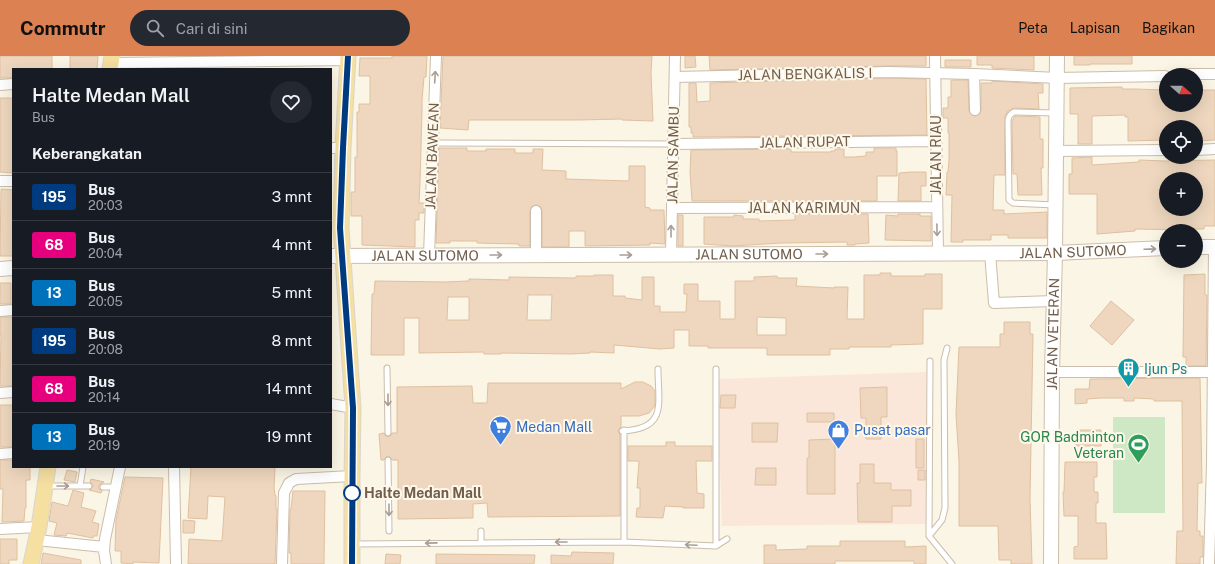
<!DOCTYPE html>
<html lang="id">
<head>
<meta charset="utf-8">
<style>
  :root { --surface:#171b24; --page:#242831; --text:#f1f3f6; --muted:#9ea1a6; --line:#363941; --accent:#dc8252 }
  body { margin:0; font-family:"Public Sans",sans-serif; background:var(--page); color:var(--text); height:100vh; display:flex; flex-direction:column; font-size:15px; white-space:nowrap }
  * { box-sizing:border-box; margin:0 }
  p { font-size:13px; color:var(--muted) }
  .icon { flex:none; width:22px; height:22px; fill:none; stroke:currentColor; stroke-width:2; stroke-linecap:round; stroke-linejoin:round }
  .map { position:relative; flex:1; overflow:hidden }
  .panel { position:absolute; left:12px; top:12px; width:320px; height:400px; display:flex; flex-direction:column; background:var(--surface); border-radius:0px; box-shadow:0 4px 16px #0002 }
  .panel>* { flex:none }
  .badge { padding:0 8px; border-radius:3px; font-size:14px; line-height:26px }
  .needle { width:26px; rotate:111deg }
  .fabs { position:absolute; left:1159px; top:12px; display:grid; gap:8px }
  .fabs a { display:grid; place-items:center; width:44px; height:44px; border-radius:50%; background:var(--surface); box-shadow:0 4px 16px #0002; font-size:20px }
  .map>.badge { position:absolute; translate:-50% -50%; box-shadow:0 0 0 2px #fff }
  h2 { padding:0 20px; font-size:15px; line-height:36px }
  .round { display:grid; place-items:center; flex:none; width:42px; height:42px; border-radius:21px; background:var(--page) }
  .head { display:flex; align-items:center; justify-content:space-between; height:68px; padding:0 20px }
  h1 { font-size:19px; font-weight:600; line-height:30px }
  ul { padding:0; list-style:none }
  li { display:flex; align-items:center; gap:12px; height:48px; padding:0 20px; border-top:1px solid var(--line) }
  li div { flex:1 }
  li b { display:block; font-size:15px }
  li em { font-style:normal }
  li .badge { min-width:44px; font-weight:700; text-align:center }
  header { display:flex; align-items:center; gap:24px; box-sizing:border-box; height:56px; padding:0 20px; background:var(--accent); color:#111 }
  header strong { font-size:19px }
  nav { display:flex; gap:22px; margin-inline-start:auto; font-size:14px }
  .search { width:280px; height:36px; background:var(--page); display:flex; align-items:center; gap:10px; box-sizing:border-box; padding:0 14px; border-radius:22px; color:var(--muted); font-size:15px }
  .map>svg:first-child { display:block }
</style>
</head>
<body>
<header>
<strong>Commutr</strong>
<div class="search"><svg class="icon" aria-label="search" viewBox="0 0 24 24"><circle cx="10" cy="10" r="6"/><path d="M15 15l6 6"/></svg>Cari di sini</div>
<nav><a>Peta</a><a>Lapisan</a><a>Bagikan</a></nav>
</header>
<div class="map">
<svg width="1215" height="508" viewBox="0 0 1215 508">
  <rect width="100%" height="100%" fill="#fbf5e5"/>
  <path fill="#fae7d9" d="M926 316 927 468 722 470 717 323Z"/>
  <path fill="#cee7c4" d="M1113 361H1165V457H1113Z"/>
  <path fill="#eed7be" stroke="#dfc0a0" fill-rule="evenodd" d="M0 0H52V13H13V22H0Z
    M70 0H98L97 13H70Z
    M392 0H427L426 21H424L422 44V56L420 126 419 147H424V157H419V164H415V191L362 189V160H351V136H355V101H357V56H359V48H370V20H359L360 2H392Z
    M443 0H652L651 17 653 65 622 64V63L579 64H469L468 74 440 72Z
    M685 0H695L696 11 685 12Z
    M709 0H926V10H888L710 14Z
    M977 0H1034V14L992 12V9H977Z
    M1074 0H1132V8H1090V9H1074Z
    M945 4H971V11H945Z
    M888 22 926 23 927 79 693 81V77H691V71H689V27H696L697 46 710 45V27Z
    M951 24H968L969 55 972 59 975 60 979 59 981 54V27H992V25L1043 28V37H1038L1039 53 1014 52 1008 55 1005 60V119H994L993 154H1004V158L1047 156V182H1008V179H991V184H963V186H951L952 139H946L947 116H948L949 104V77H948V62H943V52H948V41H951Z
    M1122 31V33H1135L1166 34V49H1196V34H1215V84L1196 85V71H1166V84L1128 85V61H1125V59L1092 60V88H1078V58H1070V32Z
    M0 42H13V117L0 116Z
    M1015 60 1040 61V83H1043V112H1041L1042 139H1018L1017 118H1013L1012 65Z
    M439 92H467V95H486V93H515V97H533V93H543L542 114 566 115V123L629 125V110H645V151L650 152V154H664L665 188 650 187V189L585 190V175H569V191H542V155L541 151 536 149 532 150 530 155V190H519V188L477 187V185H450V187H436Z
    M874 92H896V95H897V120H877V145H692L690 116 691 94 791 93V96H831V95H835V93H844V101H854L866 100V96H874Z
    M1092 101V109L1139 106V104L1165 105 1215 104V170H1204V173H1191V174L1135 173V175L1097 178V138H1069V118H1072V102ZM1165 123H1196V153H1165Z
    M912 116H926V130H921V145H898L899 117Z
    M1 133 13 134V200H0Z
    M795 158H868L869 187 855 188V189H847V186L782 187 732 190 704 188V161H734V159L743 160V163H759V165L795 164Z
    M898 158H920V160H931V185L885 184 886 159 898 160Z
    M678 159H683V190H678Z
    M880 217H891V220H925V218H942V253H923V288L891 289V291H849V293H830V299H767V292H708V290H689V274H674V292L660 293 614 289V297L590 296V297L571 298 501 297V298H484V296L419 297V262H404V299H371L372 238H374L375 225 444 226 469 225V223L509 224V221L576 222V220H594V219H613V240H625V242L642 244V221H654V250H660V256H686L687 238H684V228H698V245H720V263H735V225H754V221L777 220V222H797L796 230 834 232V231H848L847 263H864V219H880ZM528 239H552L551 264H527ZM448 241H469V264H447ZM757 261 786 262V279H757Z
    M1205 218V239H1207L1206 310H1186V301H1183L1184 219Z
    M0 227H11V248H0Z
    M1111 245 1134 264 1112 289 1090 270Z
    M0 261H13V330H0L1 279H0Z
    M1004 266H1030V278H1033L1030 442 1032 508H1011V504H999L998 470H959V405L956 358 959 291H1000V278H1004Z
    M1200 322 1202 427H1198L1197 475H1200V480H1203V501H1200V508H1176L1177 475H1183L1182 345H1154V343L1134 342V345H1124V342H1101L1087 343V347L1075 348V333H1089L1090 323Z
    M635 326H643L651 330 655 335V347L654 351 649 357 639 360H621V371L618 375 620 378V460L488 461 487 447 473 448V462L398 463V404H392L390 401 388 400 385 402 384 404H381L379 378 384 377 386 380 388 381 391 379 392 377H397V331L472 330 473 347H487L488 327H621V333Z
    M887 331V361H881V383H866V362H861L860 332Z
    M721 339H736L735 352H720Z
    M0 349H13V391H0Z
    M807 357H834V366H807Z
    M752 367H778L777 386H752Z
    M1076 374H1101V390H1076Z
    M835 383V438H807V402H809V384Z
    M916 383H924V412H916Z
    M666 386H675V390H712V405H696L697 437 704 438V452H683V451L665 450 663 462 636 461 637 452H640V432H637L639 405H628V390H666Z
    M0 404H13V411H30V424H26V452H25L24 465 2 466 3 433H0Z
    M1065 406H1097V421H1094V436H1098V447H1096V467H1106L1107 503H1074V491L1078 490V460H1064L1063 436H1064Z
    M860 408H874V427H891V434H911V450H892V466H858L857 427H860Z
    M191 411H275L274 432 275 439 276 440V453H277L275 508H188L189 483 222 485 225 441 208 440 207 463 188 462Z
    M756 412H776V429H755Z
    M67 414 77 416 75 426 64 424Z
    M918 414H925V424H918Z
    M125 421 163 422 159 507 133 506V508L121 507V495H115L116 464Z
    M91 423 104 426 99 429V433L102 435 101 437 89 434 91 433 93 430 92 428 90 426Z
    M73 434 84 437 81 451 96 455 92 466 99 468 97 480H93V482L67 477 66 480 54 479 57 467 49 465 52 446 68 450Z
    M293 435H325L324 508H291V497H289L290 453H291Z
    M183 464 195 465 194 477H183Z
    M0 483H17V504H9V508H0Z
    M840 485H905V491L926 490V508H914V505H835V508H764V489H776V494L807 493V490H840Z
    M572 496 614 497 613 508H551V499L571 500Z
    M43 497 81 504V508H41Z
    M386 498 401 499 400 508H385Z
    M436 498 535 499 534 508H436Z"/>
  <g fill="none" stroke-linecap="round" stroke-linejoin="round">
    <defs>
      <path id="lane" d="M432 87 674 88
        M1055 149 1013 147 1009 144 1008 67C1008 61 1009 59 1014 56L1055 57
        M930 305 929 480 952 508
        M387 312 388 377
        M624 374V486
        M622 375C668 373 658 348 658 313
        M388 404 389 475
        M46 430H89
        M80 430 83 411
        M103 431H116
        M481 475V487
        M929 480 942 464 945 452 944 304 947 292
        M353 488 624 486 716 490 727 483
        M716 490V313"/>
      <path id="street" d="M935 0 938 197
        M111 7 348 4
        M974 18 975 54
        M1178 18H1215
        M675 21 888 16 974 18 1057 22 1165 20
        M0 29 13 28
        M674 88 936 85
        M331 92H343
        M1196 94 1215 93
        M1056 95 1166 94
        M0 125H13
        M672 152 937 151
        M1214 191 1212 408H1215
        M990 197 994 247 1054 245
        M536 199V155
        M671 199 675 0
        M429 200 436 0
        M0 255 13 254
        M1052 316H1212
        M0 337 13 336
        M331 348 353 352
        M0 398 13 397
        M174 411 176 508
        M0 473 39 471
        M37 484 104 491
        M106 508 104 495 105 483 120 411
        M282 508 284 437 289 427 296 423 352 420
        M1209 508 1212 408"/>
      <g id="secondary">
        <path d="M1196 191H1215"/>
        <path id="s1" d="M331 200 1055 197 1166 192"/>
        <path d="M0 213 13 212"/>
        <path id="s2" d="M1051 508 1052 316 1055 197 1057 0"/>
      </g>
      <path id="primary" d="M348 0 343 92 341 172 353 352 352 420V508
        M110 13 112 0
        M31 508 39 471 48 411"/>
    </defs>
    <use href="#lane" stroke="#cbbdac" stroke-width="7"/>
    <use href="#street" stroke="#cbbdac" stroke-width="12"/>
    <use href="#secondary" stroke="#cebeaa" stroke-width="16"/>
    <use href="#primary" stroke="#dad5d0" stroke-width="17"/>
    <use href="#lane" stroke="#fff" stroke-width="5"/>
    <use href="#street" stroke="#fff" stroke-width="10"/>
    <use href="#secondary" stroke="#fff" stroke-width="14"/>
    <use href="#primary" stroke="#f5e0a1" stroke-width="15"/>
  </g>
  <defs><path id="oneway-shaft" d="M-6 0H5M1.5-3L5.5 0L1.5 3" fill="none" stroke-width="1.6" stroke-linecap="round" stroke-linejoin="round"/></defs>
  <g stroke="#aa9e94">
    <use href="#oneway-shaft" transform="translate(435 21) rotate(-87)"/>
    <use href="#oneway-shaft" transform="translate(937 174) rotate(89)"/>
    <use href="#oneway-shaft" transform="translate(671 175) rotate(-90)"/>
    <use href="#oneway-shaft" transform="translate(1150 193) rotate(-2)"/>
    <use href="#oneway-shaft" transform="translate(822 198)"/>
    <use href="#oneway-shaft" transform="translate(496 199)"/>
    <use href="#oneway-shaft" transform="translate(626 199)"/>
    <use href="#oneway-shaft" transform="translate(388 344) rotate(90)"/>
    <use href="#oneway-shaft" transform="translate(63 430)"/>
    <use href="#oneway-shaft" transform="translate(389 454) rotate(90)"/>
    <use href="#oneway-shaft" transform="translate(561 486) rotate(180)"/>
    <use href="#oneway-shaft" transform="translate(431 487) rotate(179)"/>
    <use href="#oneway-shaft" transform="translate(691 489) rotate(-177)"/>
  </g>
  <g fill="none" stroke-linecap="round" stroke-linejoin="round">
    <defs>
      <path id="line" d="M348 0 343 92 340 172 353 352 352 508"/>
    </defs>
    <use href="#line" stroke="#fff" stroke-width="9"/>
    <use href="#line" stroke="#003b80" stroke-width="6"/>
  </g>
  <defs>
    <symbol id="building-pin" viewBox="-11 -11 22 30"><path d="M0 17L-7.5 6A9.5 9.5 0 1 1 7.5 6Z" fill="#0f9aa8" stroke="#fef8ea"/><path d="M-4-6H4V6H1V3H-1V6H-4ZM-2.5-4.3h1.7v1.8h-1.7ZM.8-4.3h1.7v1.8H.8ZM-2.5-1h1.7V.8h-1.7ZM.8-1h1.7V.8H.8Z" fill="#fff"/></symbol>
    <symbol id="supermarket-pin" viewBox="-11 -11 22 30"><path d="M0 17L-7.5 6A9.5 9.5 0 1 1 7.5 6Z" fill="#3f7fe0" stroke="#fef8ea"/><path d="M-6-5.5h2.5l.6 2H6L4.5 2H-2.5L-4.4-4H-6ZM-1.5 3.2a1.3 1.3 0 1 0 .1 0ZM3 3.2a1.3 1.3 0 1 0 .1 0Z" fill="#fff"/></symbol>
    <symbol id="shop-pin" viewBox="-11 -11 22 30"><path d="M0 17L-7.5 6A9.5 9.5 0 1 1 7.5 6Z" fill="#3f7fe0" stroke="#fef8ea"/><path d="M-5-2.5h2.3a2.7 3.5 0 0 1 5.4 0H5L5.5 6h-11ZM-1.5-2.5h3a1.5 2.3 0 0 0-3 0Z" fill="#fff"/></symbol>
    <symbol id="stadium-pin" viewBox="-11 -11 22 30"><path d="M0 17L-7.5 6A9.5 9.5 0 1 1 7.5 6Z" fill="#2e9e5b" stroke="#fef8ea"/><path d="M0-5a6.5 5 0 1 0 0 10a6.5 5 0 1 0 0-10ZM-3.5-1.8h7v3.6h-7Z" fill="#fff"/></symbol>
  </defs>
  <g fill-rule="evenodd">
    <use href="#building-pin" x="1116" y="300" width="25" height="34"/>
    <use href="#supermarket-pin" x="488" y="358" width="25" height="34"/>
    <use href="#shop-pin" x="826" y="362" width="25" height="34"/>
    <use href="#stadium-pin" x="1126" y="376" width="25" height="34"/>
  </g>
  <circle fill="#fff" stroke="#003b80" stroke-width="2" cx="352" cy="437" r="8"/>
  <g text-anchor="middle" stroke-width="4" stroke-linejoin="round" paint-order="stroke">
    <g font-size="14" fill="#715e4c" stroke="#fef8ea">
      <text transform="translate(805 18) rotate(-1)" y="5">JALAN BENGKALIS I</text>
      <text transform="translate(805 86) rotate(-1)" y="5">JALAN RUPAT</text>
      <text transform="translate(673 99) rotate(-89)" y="5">JALAN SAMBU</text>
      <text transform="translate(936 99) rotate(-90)" y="5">JALAN RIAU</text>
      <text transform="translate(432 100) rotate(-88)" y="5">JALAN BAWEAN</text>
      <text x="804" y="157">JALAN KARIMUN</text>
      <text dy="5" stroke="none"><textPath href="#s1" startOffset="742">JALAN SUTOMO</textPath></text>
      <text dy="5" stroke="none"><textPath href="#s1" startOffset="418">JALAN SUTOMO</textPath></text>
      <text dy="5" stroke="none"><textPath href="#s1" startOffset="94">JALAN SUTOMO</textPath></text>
      <text dy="5" stroke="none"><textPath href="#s2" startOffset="230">JALAN VETERAN</textPath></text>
    </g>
    <g font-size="14" fill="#0d838f" stroke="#fef8ea" text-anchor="start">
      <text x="1144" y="318">Ijun Ps</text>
    </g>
    <g font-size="14" fill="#366cbe" stroke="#fef8ea" text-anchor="start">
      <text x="516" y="376">Medan Mall</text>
      <text x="854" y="379">Pusat pasar</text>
    </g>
    <g font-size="14" fill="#27864d" stroke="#fef8ea" text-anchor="end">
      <text x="1124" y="386">GOR Badminton<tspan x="1124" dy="16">Veteran</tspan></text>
    </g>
    <g font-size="14" font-weight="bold" fill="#715e4c" stroke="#fef8ea" text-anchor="start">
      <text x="364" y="442">Halte Medan Mall</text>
    </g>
  </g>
</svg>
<div class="fabs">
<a><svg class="needle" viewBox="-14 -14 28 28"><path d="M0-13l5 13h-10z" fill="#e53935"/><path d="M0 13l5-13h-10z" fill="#9ea1a6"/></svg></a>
<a><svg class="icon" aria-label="locate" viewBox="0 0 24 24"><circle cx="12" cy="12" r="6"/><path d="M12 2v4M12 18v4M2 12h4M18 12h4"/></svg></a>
<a>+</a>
<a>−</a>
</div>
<section class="panel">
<div class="head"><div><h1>Halte Medan Mall</h1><p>Bus</p></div><a class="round"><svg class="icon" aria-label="heart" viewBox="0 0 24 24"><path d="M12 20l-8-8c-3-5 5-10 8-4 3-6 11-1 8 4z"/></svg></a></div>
<h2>Keberangkatan</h2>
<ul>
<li><span class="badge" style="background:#003b80;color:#fff">195</span><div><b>Bus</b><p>20:03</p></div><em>3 mnt</em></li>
<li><span class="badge" style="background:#e6007e;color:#fff">68</span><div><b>Bus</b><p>20:04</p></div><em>4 mnt</em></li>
<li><span class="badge" style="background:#0072bc;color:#fff">13</span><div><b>Bus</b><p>20:05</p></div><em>5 mnt</em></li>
<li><span class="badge" style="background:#003b80;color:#fff">195</span><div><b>Bus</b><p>20:08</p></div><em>8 mnt</em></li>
<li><span class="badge" style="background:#e6007e;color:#fff">68</span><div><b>Bus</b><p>20:14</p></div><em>14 mnt</em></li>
<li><span class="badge" style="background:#0072bc;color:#fff">13</span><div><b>Bus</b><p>20:19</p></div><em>19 mnt</em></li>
</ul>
</section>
</div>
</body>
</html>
